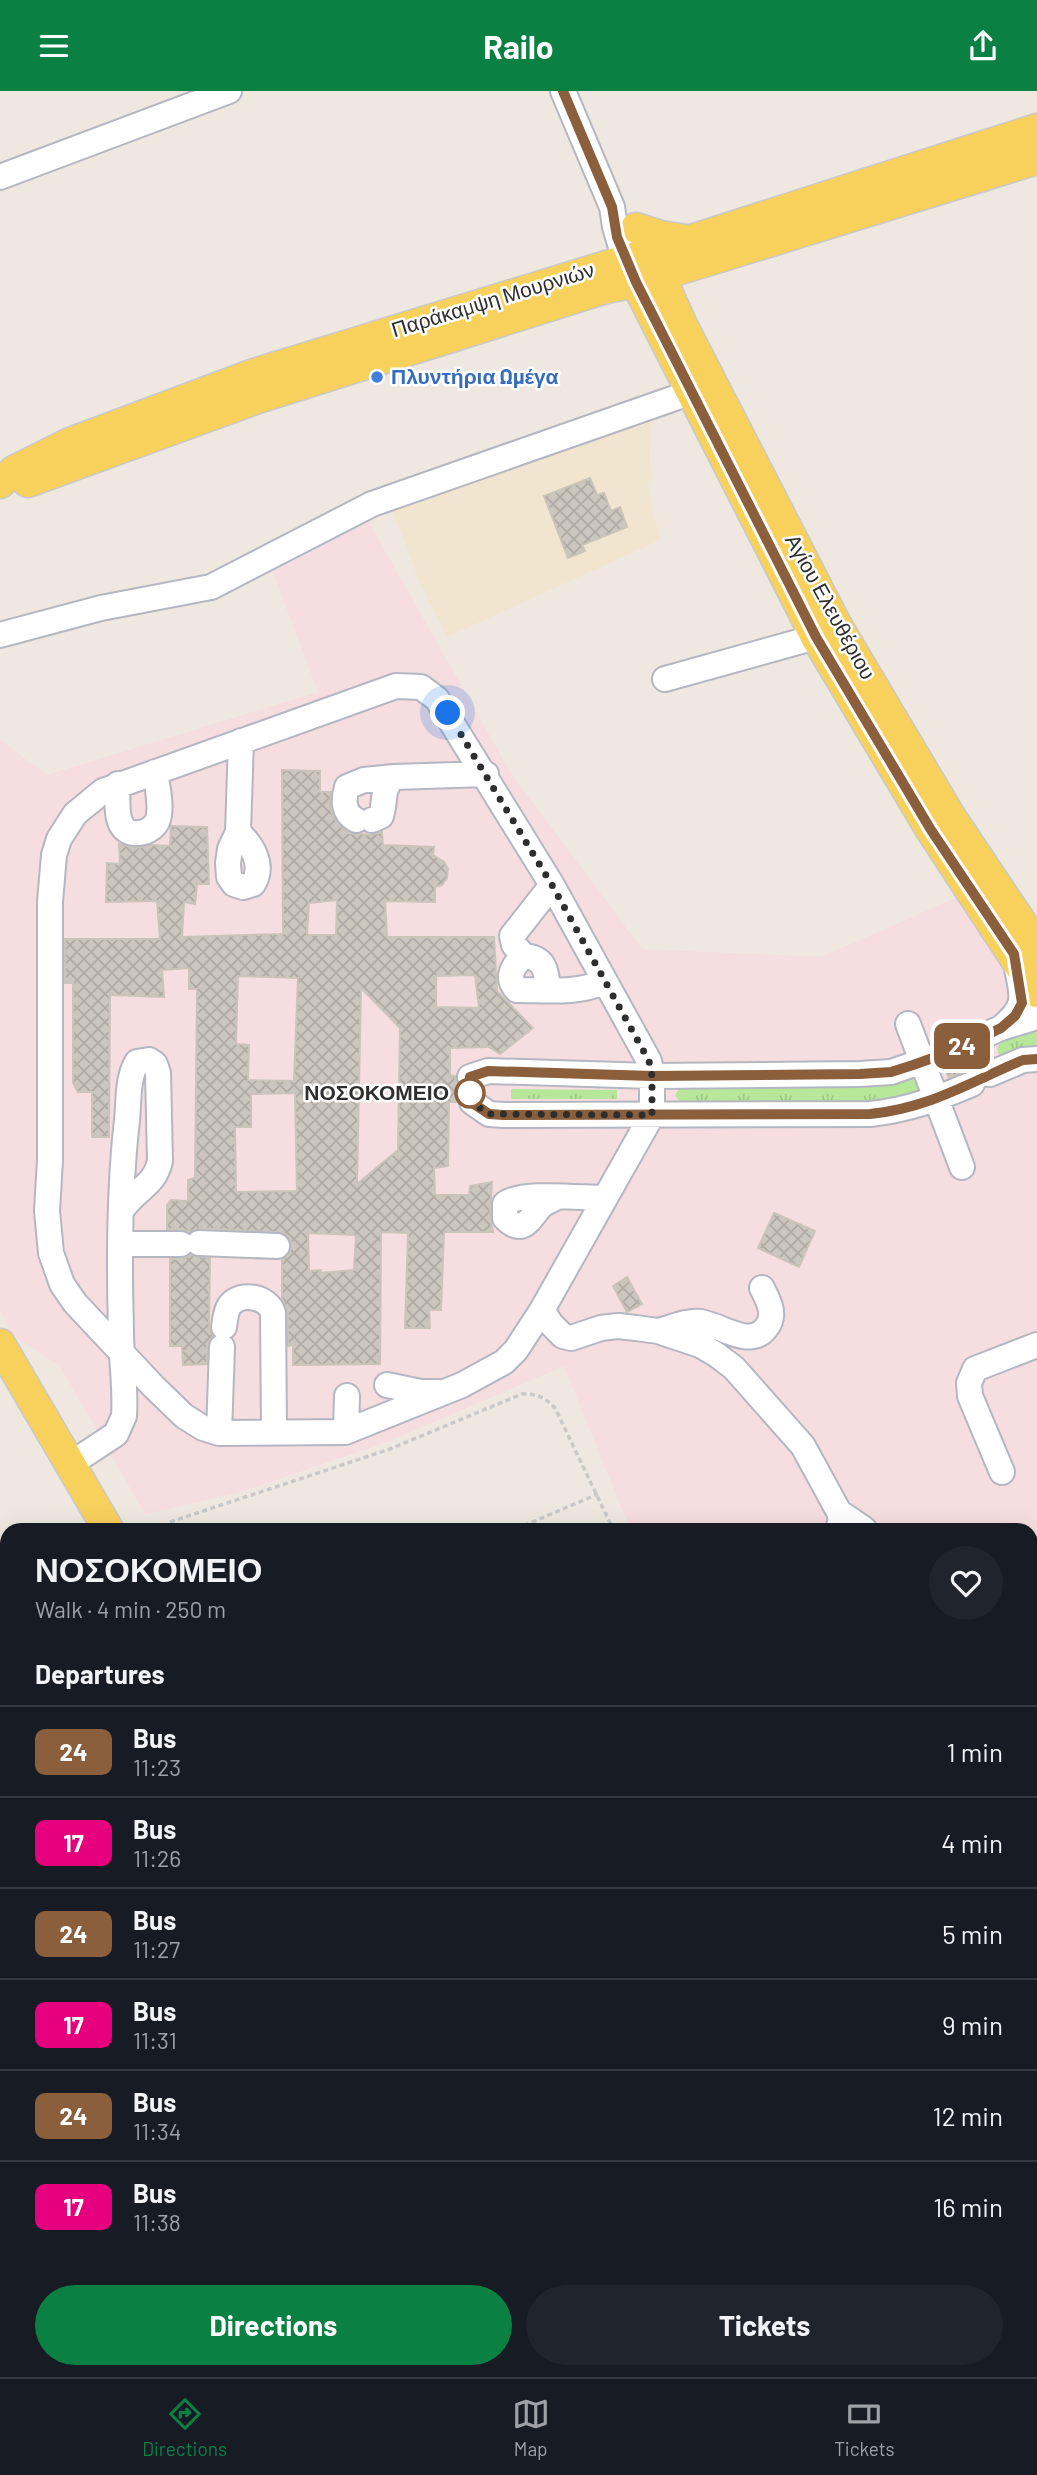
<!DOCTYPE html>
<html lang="en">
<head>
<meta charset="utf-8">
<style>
  :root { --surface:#171b24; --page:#20242c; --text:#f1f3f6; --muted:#9ea1a6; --line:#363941; --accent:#0b8043 }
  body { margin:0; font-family:Barlow,sans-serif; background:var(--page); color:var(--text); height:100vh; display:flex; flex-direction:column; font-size:26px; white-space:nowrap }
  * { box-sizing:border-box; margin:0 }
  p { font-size:23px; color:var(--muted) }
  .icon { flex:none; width:38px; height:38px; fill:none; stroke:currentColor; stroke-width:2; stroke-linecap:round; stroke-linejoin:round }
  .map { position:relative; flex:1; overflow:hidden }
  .side { position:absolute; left:0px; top:1432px; width:1038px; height:856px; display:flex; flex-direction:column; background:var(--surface); border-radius:21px 21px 0 0; box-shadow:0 7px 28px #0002 }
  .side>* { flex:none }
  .badge { padding:0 14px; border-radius:10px; font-size:24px; line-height:46px }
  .you { position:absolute; width:35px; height:35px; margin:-18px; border:5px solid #fff; border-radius:50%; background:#1a73e8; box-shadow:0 0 0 10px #1a73e833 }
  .map>.badge { position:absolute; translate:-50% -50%; box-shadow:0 0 0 4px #fff }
  h2 { padding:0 35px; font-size:26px; line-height:63px }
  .round { display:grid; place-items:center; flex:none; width:74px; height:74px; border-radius:37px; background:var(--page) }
  .head { display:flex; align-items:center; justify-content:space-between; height:119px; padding:0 35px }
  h1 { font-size:33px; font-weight:700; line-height:52px }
  .action { display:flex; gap:14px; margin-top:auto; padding:14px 35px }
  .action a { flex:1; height:80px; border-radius:42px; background:var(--accent); color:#fff; font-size:28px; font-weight:700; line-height:80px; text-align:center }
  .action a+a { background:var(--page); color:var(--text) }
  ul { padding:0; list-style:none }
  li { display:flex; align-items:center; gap:21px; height:91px; padding:0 35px; border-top:2px solid var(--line) }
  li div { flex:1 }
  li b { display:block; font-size:26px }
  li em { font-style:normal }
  li .badge { min-width:77px; font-weight:700; text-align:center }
  header { display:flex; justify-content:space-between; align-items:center; height:91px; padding:0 35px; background:var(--accent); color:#fff; font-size:32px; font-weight:700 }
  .tabs { display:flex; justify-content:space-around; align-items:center; height:98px; border-top:2px solid var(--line); background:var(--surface); font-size:19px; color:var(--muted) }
  .tabs a { display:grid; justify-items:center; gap:4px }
  .tabs .selected { color:var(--accent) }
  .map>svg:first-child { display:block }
</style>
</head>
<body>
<header><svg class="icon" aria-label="menu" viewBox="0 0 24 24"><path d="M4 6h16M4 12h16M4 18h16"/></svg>Railo<svg class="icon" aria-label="share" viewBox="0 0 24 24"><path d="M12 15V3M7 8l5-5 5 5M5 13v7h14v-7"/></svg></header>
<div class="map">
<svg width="1037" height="2286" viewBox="0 0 1037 2286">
  <defs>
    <pattern id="grass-tufts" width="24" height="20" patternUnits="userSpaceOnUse" patternTransform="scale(1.75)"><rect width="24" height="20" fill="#b7e89a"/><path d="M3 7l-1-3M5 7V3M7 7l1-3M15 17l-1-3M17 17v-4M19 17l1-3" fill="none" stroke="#9ec785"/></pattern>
    <pattern id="building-cross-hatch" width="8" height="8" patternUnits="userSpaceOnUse" patternTransform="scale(1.75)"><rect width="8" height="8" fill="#cbc6be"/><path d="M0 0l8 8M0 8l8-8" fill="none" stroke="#afaaa4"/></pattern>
  </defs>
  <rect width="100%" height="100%" fill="#efe8e0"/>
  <path fill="#f1e5cf" d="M651 326 649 369 652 387 647 394 660 449 447 546 420 492 391 416Z"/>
  <path fill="#f6dddf" d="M368 430 512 684 642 858 821 866 967 802 1017 901 991 937 1012 982 1037 975V1495L1031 1497V1438H630L564 1275 390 1350 238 1402 145 1423 59 1274 14 1246 0 1219V649L47 684 318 601 273 481Z"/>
  <path fill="url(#grass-tufts)" d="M1037 937V957L1006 968 999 964 997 957 1001 950Z
    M911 984 917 987 922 999 920 1005 895 1013 682 1014 675 1004 683 993Z
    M511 998 617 999V1008H511Z"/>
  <path fill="url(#building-cross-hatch)" stroke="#cbc4b9" stroke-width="2" fill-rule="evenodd" d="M590 387 597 404 604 402 611 420 620 416 627 436 582 454 585 460 568 467 544 405Z
    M282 679 320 680V701H331L330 716 333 726 348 742 371 744 382 741 383 754 434 756 433 764 444 771 448 778 447 787 442 794 435 796V811L385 810 387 846H494L497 900 533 937 500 963 486 954V956L450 957V984L455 985 456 991 464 999 460 1003 457 1011H449L448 1075 434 1077 435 1104H469L470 1095 492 1091 490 1127 493 1141H444L441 1219H429L430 1237H405L408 1142 381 1141 380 1273 293 1274V1254L288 1255V1221L282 1207V1169L289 1163 292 1155 290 1148 284 1142 200 1137 190 1141 182 1138H167V1114L171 1109 188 1110V1089L195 1087 197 898H189V877L162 879 164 906 110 904 109 1046H92V1001H78L73 992V892H65V848H160L157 810 106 811 107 772 120 773 119 753 135 757 152 754 170 755 171 735 207 736 209 793H197L195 813 184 811 182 846 283 843ZM337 809 336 844H307L309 812ZM475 884 479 917 436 916V885ZM238 885 298 887 294 990 248 989 249 954 236 953ZM361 897 400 937 398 1059 357 1093ZM295 1002 297 1100 236 1101 235 1036H251V1003ZM308 1142 356 1144 354 1179 320 1182 321 1179 309 1180Z
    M972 962H981L984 969 976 979H967L949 987 945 978 963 972Z
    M774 1122 815 1140 799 1176 758 1157Z
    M190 1164 210 1167 209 1235 213 1245 207 1255V1273L183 1274 182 1255H170V1168H182Z
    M627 1186 642 1213 627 1221 613 1195Z"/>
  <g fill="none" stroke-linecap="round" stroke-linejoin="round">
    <defs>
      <path id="minor" d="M563 0 612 116 615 136 625 169
        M0 86 229 0
        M0 544 101 517 211 496 372 413 692 301
        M665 588 816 546
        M396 595 421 596 437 608 552 794 649 970 652 985V1024L542 1219 516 1259 504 1271 462 1294 345 1341 219 1342 203 1337 184 1325 153 1295 75 1212 62 1193 51 1162 47 1120 50 1069V811L54 764 59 748 75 723 103 700Z
        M394 686 486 683
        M118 693C117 713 113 749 144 741 150 739 154 736 157 731 163 717 157 695 155 681
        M356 729C343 722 343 709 347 696L364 689 394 686C381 697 386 710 381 725L372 729
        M238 741C252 754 265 774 253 793L243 796 234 793 229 786 228 772 230 758 238 741 241 650
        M524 865 514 854 512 845 552 794
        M548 899C546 880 546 867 524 865 513 874 505 887 517 899 546 899 577 903 603 891
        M908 933 962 1076
        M1001 937C1029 914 1022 905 1016 872
        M976 948 1001 937 1037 926
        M990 983 1023 969 1037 968
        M470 986 488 980 652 985 860 983 891 981 958 958
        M472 1011 489 1023 503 1024 870 1023C909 1019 936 1008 972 993
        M555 1107C550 1110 544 1112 540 1116 529 1129 523 1145 505 1127V1113C519 1100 582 1107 604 1107
        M199 1152 277 1155
        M121 1153H181
        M542 1219 551 1233 563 1245 571 1247 601 1237 618 1235 636 1237 658 1240 700 1254 717 1264 734 1277 803 1355 839 1421 841 1429 838 1438
        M224 1236C225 1229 226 1219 230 1214 242 1200 268 1206 273 1222L274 1340
        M658 1240C671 1237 687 1229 701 1231 720 1234 750 1258 766 1237 777 1224 768 1209 762 1197
        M387 1294 421 1301H438
        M346 1340 347 1305
        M219 1342 222 1256
        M69 1374 116 1343 124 1325C126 1296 121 1268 121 1239 119 1170 119 1098 127 1029 129 1010 127 988 137 971L149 969 155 973 158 982 160 1070C155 1095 135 1098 122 1119
        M1002 1381 970 1305 969 1292 975 1278 1037 1254
        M839 1421 864 1438
        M1031 1819 1037 1817"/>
      <path id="major" d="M636 137 661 145 685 149
        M651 165 682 234 837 535 950 725 1037 855
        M628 176 816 546 931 739 1037 901
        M28 391 258 307 606 197 636 191 697 173 1037 68
        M0 392 14 380 70 352 254 283 688 150 1037 38
        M0 1253 108 1438
        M607 2280 611 2286"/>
    </defs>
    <use href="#minor" stroke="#b4b7c1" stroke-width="28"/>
    <use href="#major" stroke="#c9c9c9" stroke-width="33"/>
    <path stroke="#c9c9c9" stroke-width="3.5" stroke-dasharray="5 3.5" stroke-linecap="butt" d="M170 1431 390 1358 522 1303C537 1303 545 1306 555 1317L613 1438
      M516 1438 598 1403
      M0 1531 7 1526
      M0 1573 7 1651
      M0 1853 7 1855
      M1031 2180 1037 2178
      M982 2280 983 2286"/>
    <use href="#minor" stroke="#fff" stroke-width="24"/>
    <use href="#major" stroke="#f8d05c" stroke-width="30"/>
  </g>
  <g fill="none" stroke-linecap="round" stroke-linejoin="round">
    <defs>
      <path id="line" d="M563 0 612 116 617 146 636 191 816 546 931 739 1014 863 1022 912 1015 925 1001 937 958 958 913 974 891 981 860 983 652 985 488 980 470 986 471 1011 489 1023 503 1024 870 1023C930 1017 970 991 1023 969L1037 968"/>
    </defs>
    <use href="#line" stroke="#fff" stroke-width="16"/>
    <use href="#line" stroke="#8b5e3c" stroke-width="10"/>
    <path stroke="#2e2e2e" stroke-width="7" stroke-dasharray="0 12.6" d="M448 622 552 794 649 970 652 985V1024L489 1023 471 1011 470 1002"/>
  </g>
  <circle fill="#3f7fe0" stroke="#fff" stroke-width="2.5" cx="377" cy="286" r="7"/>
  <circle fill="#fff" stroke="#8b5e3c" stroke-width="3.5" cx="470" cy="1002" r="14"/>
  <g text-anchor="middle" stroke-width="5" stroke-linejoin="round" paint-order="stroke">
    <g font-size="21" fill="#2e2e2e" stroke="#fff">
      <text transform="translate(493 209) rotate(-17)" y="7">Παράκαμψη Μουρνιών</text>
      <text transform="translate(830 516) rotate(61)" y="7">Αγίου Ελευθέριου</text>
    </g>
    <g font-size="21" font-weight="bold" fill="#366cbe" stroke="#fff" text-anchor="start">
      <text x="391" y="293">Πλυντήρια Ωμέγα</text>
    </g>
    <g font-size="21" font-weight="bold" fill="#2e2e2e" stroke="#fff" text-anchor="end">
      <text x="449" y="1009">ΝΟΣΟΚΟΜΕΙΟ</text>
    </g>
  </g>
</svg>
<div class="you" style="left:448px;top:622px"></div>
<b class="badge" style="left:962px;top:955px;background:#8b5e3c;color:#fff">24</b>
<section class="side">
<div class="head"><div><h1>ΝΟΣΟΚΟΜΕΙΟ</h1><p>Walk · 4 min · 250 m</p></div><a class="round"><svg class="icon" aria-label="heart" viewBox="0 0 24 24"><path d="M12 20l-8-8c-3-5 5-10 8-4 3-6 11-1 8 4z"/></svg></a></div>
<h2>Departures</h2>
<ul>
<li><span class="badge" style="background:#8b5e3c;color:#fff">24</span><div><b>Bus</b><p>11:23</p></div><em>1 min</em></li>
<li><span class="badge" style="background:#e6007e;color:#fff">17</span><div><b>Bus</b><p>11:26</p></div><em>4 min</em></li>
<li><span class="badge" style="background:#8b5e3c;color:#fff">24</span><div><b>Bus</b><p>11:27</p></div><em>5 min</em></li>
<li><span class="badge" style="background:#e6007e;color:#fff">17</span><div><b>Bus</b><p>11:31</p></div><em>9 min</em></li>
<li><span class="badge" style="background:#8b5e3c;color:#fff">24</span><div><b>Bus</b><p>11:34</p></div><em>12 min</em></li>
<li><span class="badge" style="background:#e6007e;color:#fff">17</span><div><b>Bus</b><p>11:38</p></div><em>16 min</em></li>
</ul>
<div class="action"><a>Directions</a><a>Tickets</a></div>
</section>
</div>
<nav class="tabs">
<a class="selected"><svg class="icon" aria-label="directions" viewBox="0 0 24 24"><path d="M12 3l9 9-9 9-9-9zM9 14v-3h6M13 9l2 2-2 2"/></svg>Directions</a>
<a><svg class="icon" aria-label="map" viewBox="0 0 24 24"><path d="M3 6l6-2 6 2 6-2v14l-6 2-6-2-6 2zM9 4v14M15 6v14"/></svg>Map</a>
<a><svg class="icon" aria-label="tickets" viewBox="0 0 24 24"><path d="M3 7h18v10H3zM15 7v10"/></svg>Tickets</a>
</nav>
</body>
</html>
